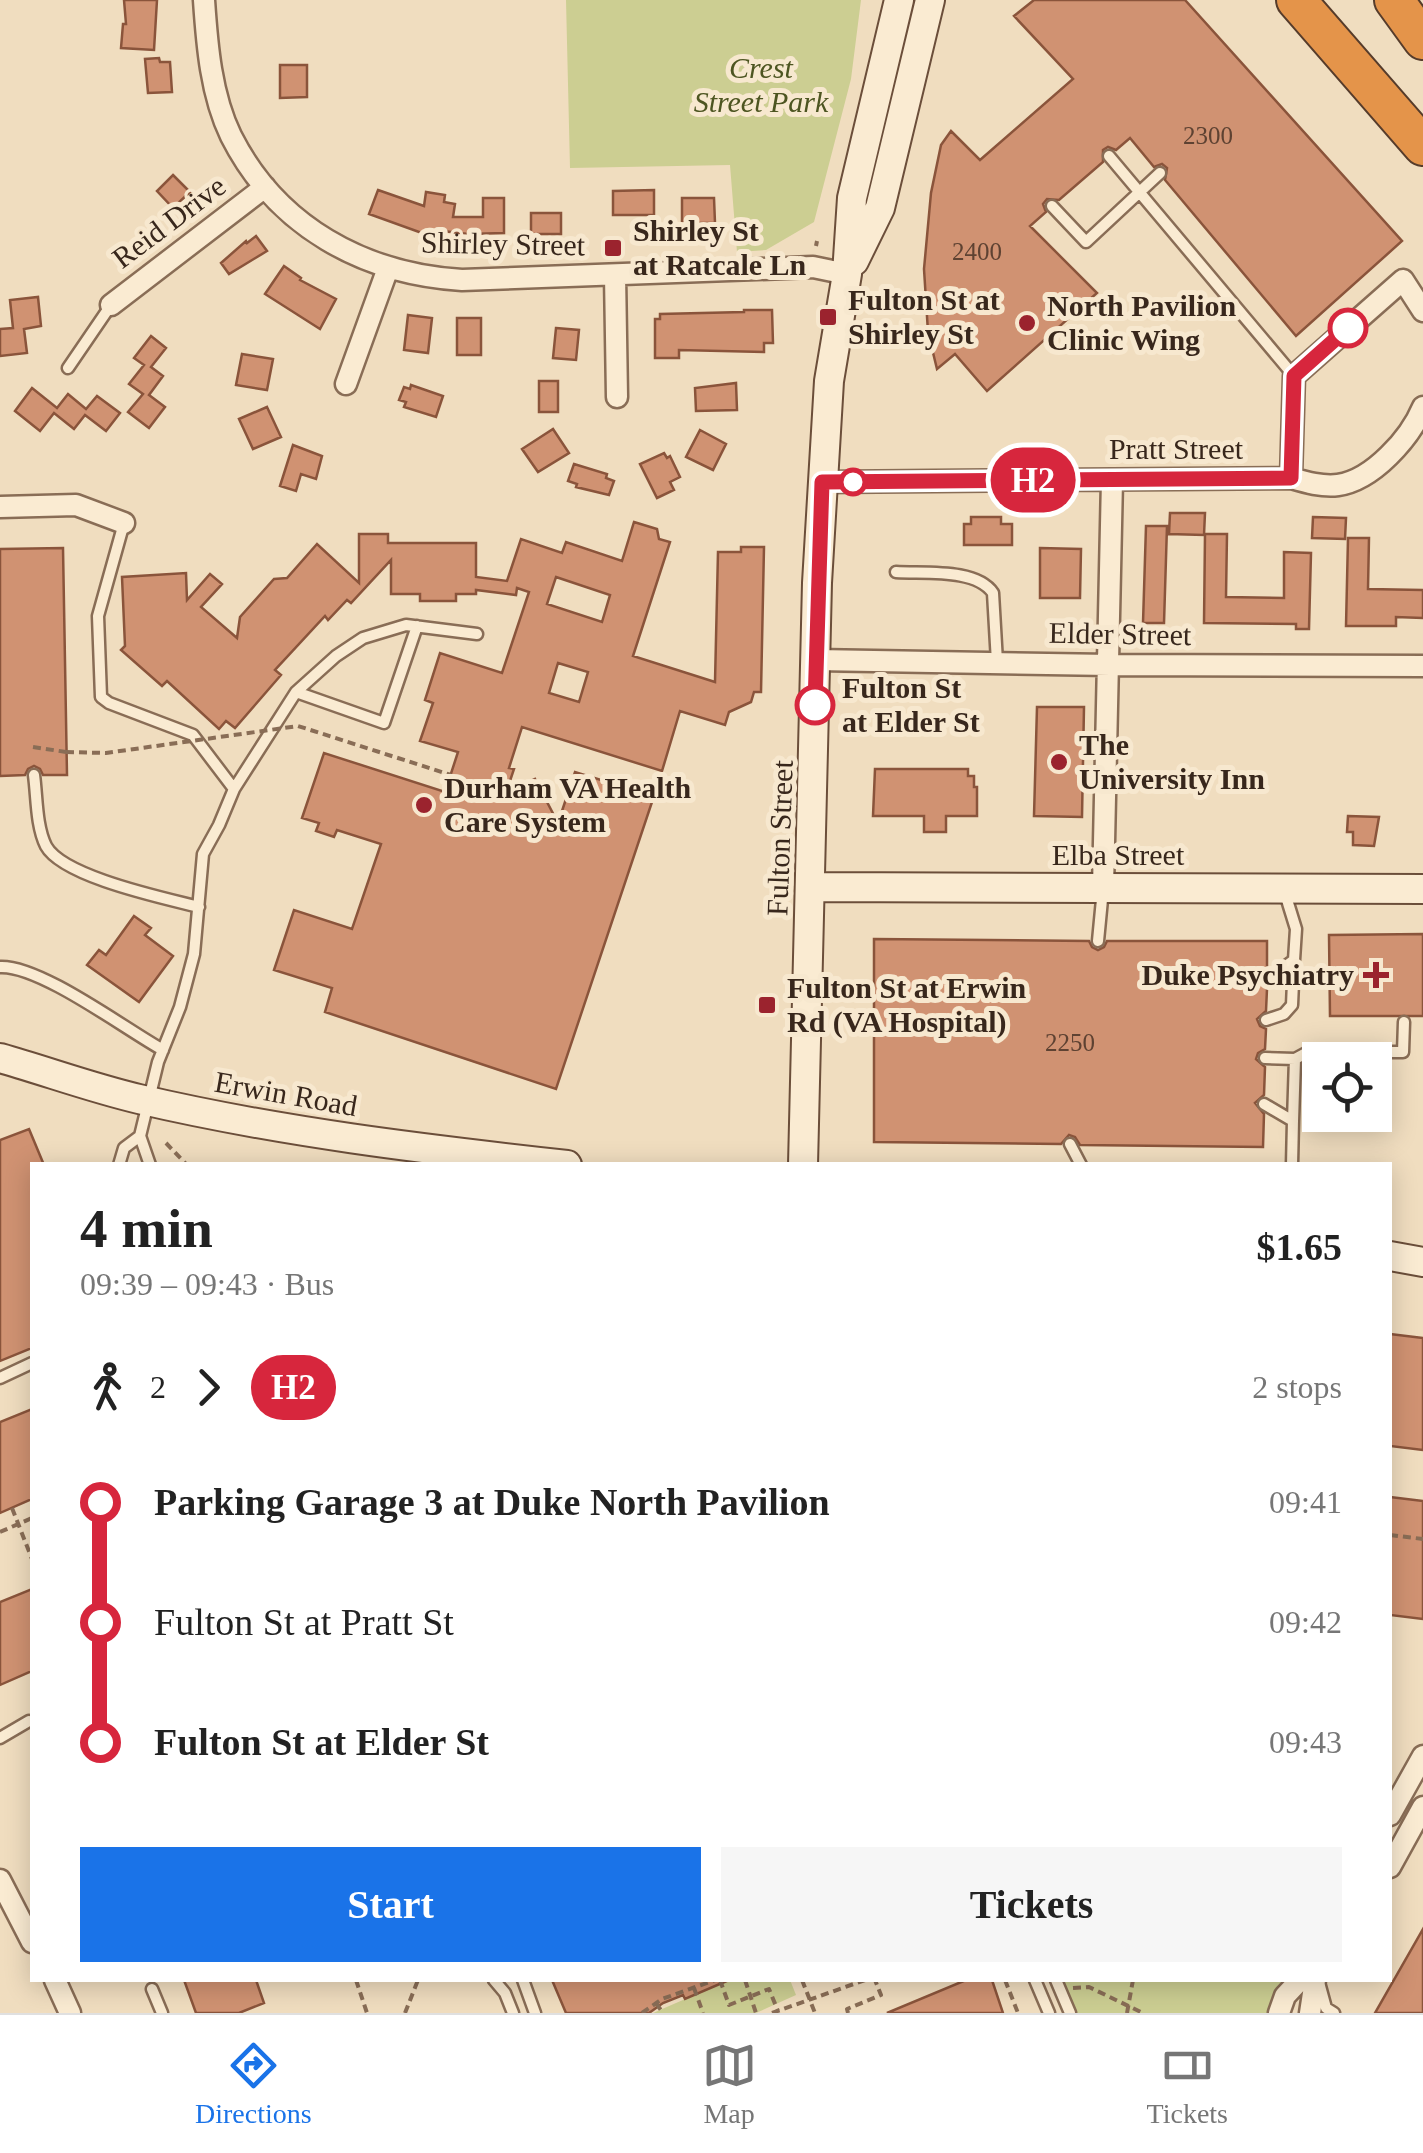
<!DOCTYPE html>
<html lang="en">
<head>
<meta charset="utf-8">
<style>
  :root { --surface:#fff; --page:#f6f6f6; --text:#222; --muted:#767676; --line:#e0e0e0; --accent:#1a73e8 }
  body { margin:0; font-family:"Times New Roman",serif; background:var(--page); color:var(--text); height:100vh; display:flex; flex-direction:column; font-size:38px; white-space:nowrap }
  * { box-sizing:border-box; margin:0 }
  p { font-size:32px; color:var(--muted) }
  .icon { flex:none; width:55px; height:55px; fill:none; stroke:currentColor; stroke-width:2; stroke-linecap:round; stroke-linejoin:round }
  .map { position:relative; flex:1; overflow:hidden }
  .details { position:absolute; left:30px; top:1162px; width:1362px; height:820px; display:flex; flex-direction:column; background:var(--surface); border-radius:0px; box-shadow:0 5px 25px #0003 }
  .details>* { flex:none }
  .badge { padding:0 20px; border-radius:32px; font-size:35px; line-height:65px }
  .buttons { position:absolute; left:1302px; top:1042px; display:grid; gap:20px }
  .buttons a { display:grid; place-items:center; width:90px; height:90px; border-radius:0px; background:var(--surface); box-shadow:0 5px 25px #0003; font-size:50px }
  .map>.badge { position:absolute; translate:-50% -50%; box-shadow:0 0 0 5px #fff }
  .legs { display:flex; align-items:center; gap:15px; height:110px; padding:0 50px; font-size:32px }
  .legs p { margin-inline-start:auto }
  .summary { display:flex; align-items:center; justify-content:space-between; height:170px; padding:0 50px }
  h1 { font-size:55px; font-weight:800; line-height:75px }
  .cta { display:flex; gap:20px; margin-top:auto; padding:20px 50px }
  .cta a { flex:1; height:115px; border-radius:0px; background:var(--accent); color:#fff; font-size:40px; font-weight:800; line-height:115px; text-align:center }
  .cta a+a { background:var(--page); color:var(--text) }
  ul { padding:0 50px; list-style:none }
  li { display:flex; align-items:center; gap:35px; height:120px; font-size:38px }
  li i { display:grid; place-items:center; width:15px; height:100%; margin:0 12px; background:currentColor }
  li i::after { content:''; width:25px; height:25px; margin:-12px; border:8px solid; border-radius:50%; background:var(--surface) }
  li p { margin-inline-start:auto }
  li:first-child i { background:linear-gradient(#0000 50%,currentColor 0) }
  li:last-child i { background:linear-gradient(currentColor 50%,#0000 0) }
  .tabs { display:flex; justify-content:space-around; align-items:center; height:140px; border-top:2px solid var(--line); background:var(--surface); font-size:28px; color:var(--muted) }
  .tabs a { display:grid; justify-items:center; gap:5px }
  .tabs .selected { color:var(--accent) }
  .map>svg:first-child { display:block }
</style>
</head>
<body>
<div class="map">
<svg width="1423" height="2013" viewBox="0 0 1423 2013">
  <rect width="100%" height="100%" fill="#f0ddbf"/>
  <path fill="#ccce92" d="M566 0H861L851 79 814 222 766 250 737 252 730 165 570 168Z
    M729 1980H790L796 1995 756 2013H653Z
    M1062 1980H1288L1272 2013H1075Z"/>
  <path fill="#d09272" stroke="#8a543b" stroke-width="2.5" fill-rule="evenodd" d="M124 0H157L154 50 121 48 123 24H126Z
    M1034 0H1185L1402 241 1296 336 1165 180 1167 168 1162 164 1154 167 1130 138 1116 150 1108 147 1103 150V162L1059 200 1047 199 1043 204 1046 212 1030 226 1097 293 987 391 955 354 937 369 928 332 924 269 931 193 941 145 951 131 980 160 1073 79 1014 16Z
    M159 58 160 62H170L172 92 148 93 145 59Z
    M280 65H307V97L280 98Z
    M173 175 190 192 173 208 157 191Z
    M378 190 424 206 426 192 445 195 444 202 455 204 453 217H483V198H504V233L468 234 434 230 433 237 369 214Z
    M654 190V215H613V191Z
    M682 198H714L715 223H682Z
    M531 213H561V234H531Z
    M256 236 267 251 229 274 221 263 246 241 247 243Z
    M284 266 301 278 300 280 336 299 320 329 265 294Z
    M38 297 41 326 24 329 27 353 0 356V329L13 328 10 300Z
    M744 310H772L773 343H764V352L679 350V358H655V319H660V314L744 312Z
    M408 315 432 318 428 353 404 350Z
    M457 318H481V355H457Z
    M556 328 579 330 576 360 553 358Z
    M151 336 166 348 151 367 163 376 149 395 165 407 149 428 128 412 143 394 129 384 144 365 134 358Z
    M242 354 273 359 267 390 236 385Z
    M539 381H558V412H539Z
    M736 383 737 410 696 411 695 388Z
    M411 385 443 396 436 417 404 407 406 402 399 400 404 387 410 389Z
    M32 388 57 408 68 394 86 409 97 396 120 413 106 431 85 415 74 429 54 413 40 431 15 411Z
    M267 407 281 437 253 449 239 419Z
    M553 429 569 453 538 472 522 449Z
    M700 430 726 444 713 470 686 457Z
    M293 445 322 456 316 479 301 474 296 491 280 486Z
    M664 453 667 458 670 456 680 477 670 482 674 490 657 498 640 464Z
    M574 464 607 474 606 478 614 481 609 495 576 487 577 484 568 481Z
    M1170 513H1205L1204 535 1169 534Z
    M971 517H1001V524H1012V545H964V524H971Z
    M1313 517 1346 518 1345 539 1312 538Z
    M634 522 657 529 659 539 670 542 633 656 715 682 718 552H741V547H764L761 692H754L751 702 729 712 725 725 680 711 662 771 522 727 509 768 514 769 506 793 535 779 558 823 575 772 654 796 556 1089 325 1012 332 988 274 970 294 910 352 929 381 844 337 830 334 837 316 831 319 823 302 818 324 753 445 792 458 752 420 741 433 703 425 700 440 653 502 673 529 592 517 588 516 595 476 590V594H456V601H420V594H391V560L351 603 347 600 328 620 325 616 275 670 281 675 235 728 226 721 219 729 167 681 162 686 121 650 125 646 122 577 186 573 187 600 210 574 222 584 201 607 237 638 240 617 274 579 287 578 317 544 359 583V534H388V543H476V577L507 581 521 539 562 553 566 542 622 561ZM556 577 610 595 602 622 547 604ZM558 663 588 672 579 702 549 693Z
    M1146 526H1167L1164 623H1143Z
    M1205 534H1227L1226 597 1284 598V552L1311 553 1309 629H1296V624L1204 623Z
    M1348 538H1369L1368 589 1423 590V618L1396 617V626H1346Z
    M63 548 67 775H43L40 769 34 766 28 769 25 775 0 776V549Z
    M1040 548 1081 549 1080 598H1040Z
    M1037 707H1084L1082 817 1034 816Z
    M875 769H968V776H974V787H977V816H946V832H924V816H873Z
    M1348 816 1379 817 1374 846 1353 845V832H1347Z
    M134 916 151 928 145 935 173 956 139 1002 87 965 99 950 106 955Z
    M1423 934V1016H1330L1329 935Z
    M874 939 1089 941 1092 947 1098 950 1104 947 1107 941H1267V969L1258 980 1267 989 1266 1011 1257 1019 1260 1026 1266 1029 1265 1049 1258 1053 1256 1059 1265 1067 1264 1095 1255 1103 1264 1114 1263 1147 1080 1145 1075 1137 1069 1135 1061 1144 874 1142Z
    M29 1129 44 1165H32V1348L0 1361V1140Z
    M1390 1334 1423 1338V1450L1390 1446Z
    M32 1409V1499L0 1513V1422Z
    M1390 1497 1423 1501V1619L1390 1615Z
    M32 1589V1671L0 1685V1602Z
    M1423 1929V2013H1375Z
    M184 1980H256L264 2003 239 2013H196Z
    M552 1980H729L685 1999 683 1995 663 2003 649 2013H566Z
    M966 1980H992L1003 2013H887Z"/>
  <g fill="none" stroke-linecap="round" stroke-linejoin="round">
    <defs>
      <path id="lane" d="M1109 156 1294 376
        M1052 206 1086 242 1160 173
        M68 368 111 305
        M124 523 98 616 101 697 109 703 193 735 234 789
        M896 572C924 574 976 568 993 593L997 662
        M296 692 384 723 417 626
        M34 775C37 797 36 826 46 846 63 877 164 898 199 907
        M1098 941 1103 889
        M0 967C40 965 125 1029 163 1050
        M1267 980 1294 960 1296 929 1284 890
        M1266 1020 1284 1014 1292 1005 1294 960
        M1265 1058 1295 1059 1293 1121
        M1295 1059 1308 1052H1403L1404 1022
        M1264 1104 1293 1121 1292 1165
        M140 1136 158 1062 180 1007 194 954 203 854 219 825 234 789 296 692 336 656 363 638 406 625 477 634
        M1070 1144 1081 1165
        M119 1165 124 1148 140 1136 150 1165
        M0 1378 32 1363
        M0 1738 29 1721
        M494 1980 505 1993 513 2013
        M523 1980 535 2013
        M1035 1980 1049 2013
        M1056 1980 1070 2013
        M1320 1986 1326 2008 1334 2013
        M152 1989 162 2013"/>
      <path id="street" d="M204 0C207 45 211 95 231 136 277 227 364 274 462 280L813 267 847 274
        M615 275 617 397
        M111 305 265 187
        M346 384 388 268
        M1291 478 1294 376 1403 280 1423 311
        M822 482 1291 478C1305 482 1322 487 1338 485 1373 480 1410 438 1423 407
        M0 507 76 505 124 523
        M816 660 1110 665 1423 666
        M1103 888 1112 480
        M1390 1815 1423 1756
        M1390 1867 1423 1807
        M0 1880 32 1942
        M55 1980 70 2013
        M1279 2013 1285 1996 1300 1980
        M1310 2013 1315 1980"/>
      <path id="secondary" d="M854 261 880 208 930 0
        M812 887 1423 889
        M0 1058C46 1071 92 1088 139 1099 280 1132 423 1149 567 1165
        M803 1165 817 583 829 381 847 274 852 198 899 0
        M1390 1256 1423 1262"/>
      <path id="highway" d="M1296 0 1423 146
        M1394 0 1423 40"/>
    </defs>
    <use href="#lane" stroke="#896d56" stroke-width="15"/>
    <use href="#street" stroke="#896d56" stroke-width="25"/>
    <use href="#secondary" stroke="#6b4e3a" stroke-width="32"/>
    <use href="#highway" stroke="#563c2b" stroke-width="42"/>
    <path stroke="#896d56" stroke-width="4" stroke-dasharray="8 5" stroke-linecap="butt" d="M816 246 817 241
      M33 747 66 752
      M773 852H776
      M166 1143 187 1165
      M12 1508 32 1559
      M0 1532 32 1518
      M1390 1535 1423 1539
      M356 1980 367 2013
      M720 1980 729 2005 769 1989 778 2011
      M745 1980 756 2013
      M802 1980 815 2013
      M1005 1980 1018 2013
      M694 1988 703 2013
      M1073 1988 1089 1987 1143 2013
      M656 2003 663 2013
      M405 2013 418 1980
      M642 2013 662 1999 715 1980
      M772 2013 865 1980
      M848 2013 847 2009 881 1995 875 1980
      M1127 2013 1133 1980"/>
    <use href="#lane" stroke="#faebd2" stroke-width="10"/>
    <use href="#street" stroke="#faebd2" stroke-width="20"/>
    <use href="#secondary" stroke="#faebd2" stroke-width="28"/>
    <use href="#highway" stroke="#e4944a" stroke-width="38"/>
    <path stroke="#896d56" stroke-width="4" stroke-dasharray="8 5" stroke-linecap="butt" d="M66 752 106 753 298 726 451 775"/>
  </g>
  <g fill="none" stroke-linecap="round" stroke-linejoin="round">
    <defs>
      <path id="line-1" d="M815 705 822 482 1291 478 1294 376 1348 328"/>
    </defs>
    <use href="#line-1" stroke="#fff" stroke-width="22"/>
    <use href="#line-1" stroke="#d7263d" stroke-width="15"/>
  </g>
  <g fill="#9b232e" stroke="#f7e8cf" stroke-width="4">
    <rect x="603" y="238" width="20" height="20" rx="5"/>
    <rect x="818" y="307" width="20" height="20" rx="5"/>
    <circle cx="1027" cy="323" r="10"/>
    <circle cx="1059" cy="762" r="10"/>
    <circle cx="424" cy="805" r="10"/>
    <path d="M1371 960h10v10h10v10h-10v10h-10v-10h-10v-10h10z"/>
    <rect x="757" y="995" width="20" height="20" rx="5"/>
  </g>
  <g fill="#fff" stroke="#d7263d" stroke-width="5">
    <circle cx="1348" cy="328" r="18"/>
    <circle cx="853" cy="482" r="12"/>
    <circle cx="815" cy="705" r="18"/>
  </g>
  <g text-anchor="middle" stroke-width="10" stroke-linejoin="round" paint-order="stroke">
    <g font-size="25" fill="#5e4232">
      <text x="1208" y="144">2300</text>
      <text x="977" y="260">2400</text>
      <text x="1070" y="1051">2250</text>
    </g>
    <g font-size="30" font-style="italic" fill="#4d5521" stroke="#f7e8cf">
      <text x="761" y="78">Crest<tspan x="761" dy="34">Street Park</tspan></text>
    </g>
    <g font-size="30" fill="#38271c" stroke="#f7e8cf">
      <text transform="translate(169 222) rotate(-37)" y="10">Reid Drive</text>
      <text transform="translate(503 244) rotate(1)" y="10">Shirley Street</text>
      <text x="1176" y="459">Pratt Street</text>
      <text transform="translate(1120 634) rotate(1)" y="10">Elder Street</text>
      <text transform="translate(780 838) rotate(-88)" y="10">Fulton Street</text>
      <text x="1118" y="865">Elba Street</text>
      <text transform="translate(286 1094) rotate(10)" y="10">Erwin Road</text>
    </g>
    <g font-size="30" font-weight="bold" fill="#38271c" stroke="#f7e8cf" text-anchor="start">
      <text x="633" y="241">Shirley St<tspan x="633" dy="34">at Ratcale Ln</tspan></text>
      <text x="848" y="310">Fulton St at<tspan x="848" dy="34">Shirley St</tspan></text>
      <text x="1047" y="316">North Pavilion<tspan x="1047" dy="34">Clinic Wing</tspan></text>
      <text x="1079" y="755">The<tspan x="1079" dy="34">University Inn</tspan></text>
      <text x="444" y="798">Durham VA Health<tspan x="444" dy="34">Care System</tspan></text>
      <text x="1354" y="985" text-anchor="end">Duke Psychiatry</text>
      <text x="787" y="998">Fulton St at Erwin<tspan x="787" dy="34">Rd (VA Hospital)</tspan></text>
    </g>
    <g font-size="30" font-weight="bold" fill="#38271c" stroke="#f7e8cf" text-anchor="start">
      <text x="842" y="698">Fulton St<tspan x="842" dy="34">at Elder St</tspan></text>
    </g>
  </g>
</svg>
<div class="buttons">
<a><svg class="icon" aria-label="locate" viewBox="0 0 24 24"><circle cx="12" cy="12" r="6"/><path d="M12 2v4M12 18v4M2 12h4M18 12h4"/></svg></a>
</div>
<b class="badge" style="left:1033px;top:480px;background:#d7263d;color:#fff">H2</b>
<section class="details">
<div class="summary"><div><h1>4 min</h1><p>09:39 – 09:43 · Bus</p></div><b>$1.65</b></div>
<div class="legs"><svg class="icon" aria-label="walk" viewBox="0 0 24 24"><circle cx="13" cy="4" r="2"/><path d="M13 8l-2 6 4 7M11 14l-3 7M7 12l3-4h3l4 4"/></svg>2<svg class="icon" aria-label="forward" viewBox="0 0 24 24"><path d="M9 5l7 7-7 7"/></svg><b class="badge" style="background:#d7263d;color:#fff">H2</b><p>2 stops</p></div>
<ul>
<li><i style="color:#d7263d"></i><b>Parking Garage 3 at Duke North Pavilion</b><p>09:41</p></li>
<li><i style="color:#d7263d"></i><span>Fulton St at Pratt St</span><p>09:42</p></li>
<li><i style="color:#d7263d"></i><b>Fulton St at Elder St</b><p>09:43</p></li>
</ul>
<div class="cta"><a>Start</a><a>Tickets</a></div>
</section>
</div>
<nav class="tabs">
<a class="selected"><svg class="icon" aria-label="directions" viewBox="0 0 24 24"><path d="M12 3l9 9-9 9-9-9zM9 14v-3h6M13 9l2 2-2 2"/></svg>Directions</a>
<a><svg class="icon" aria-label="map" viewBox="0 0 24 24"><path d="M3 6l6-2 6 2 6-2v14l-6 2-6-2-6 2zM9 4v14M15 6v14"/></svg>Map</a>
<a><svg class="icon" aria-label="tickets" viewBox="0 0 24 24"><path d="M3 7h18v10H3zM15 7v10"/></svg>Tickets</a>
</nav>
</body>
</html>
